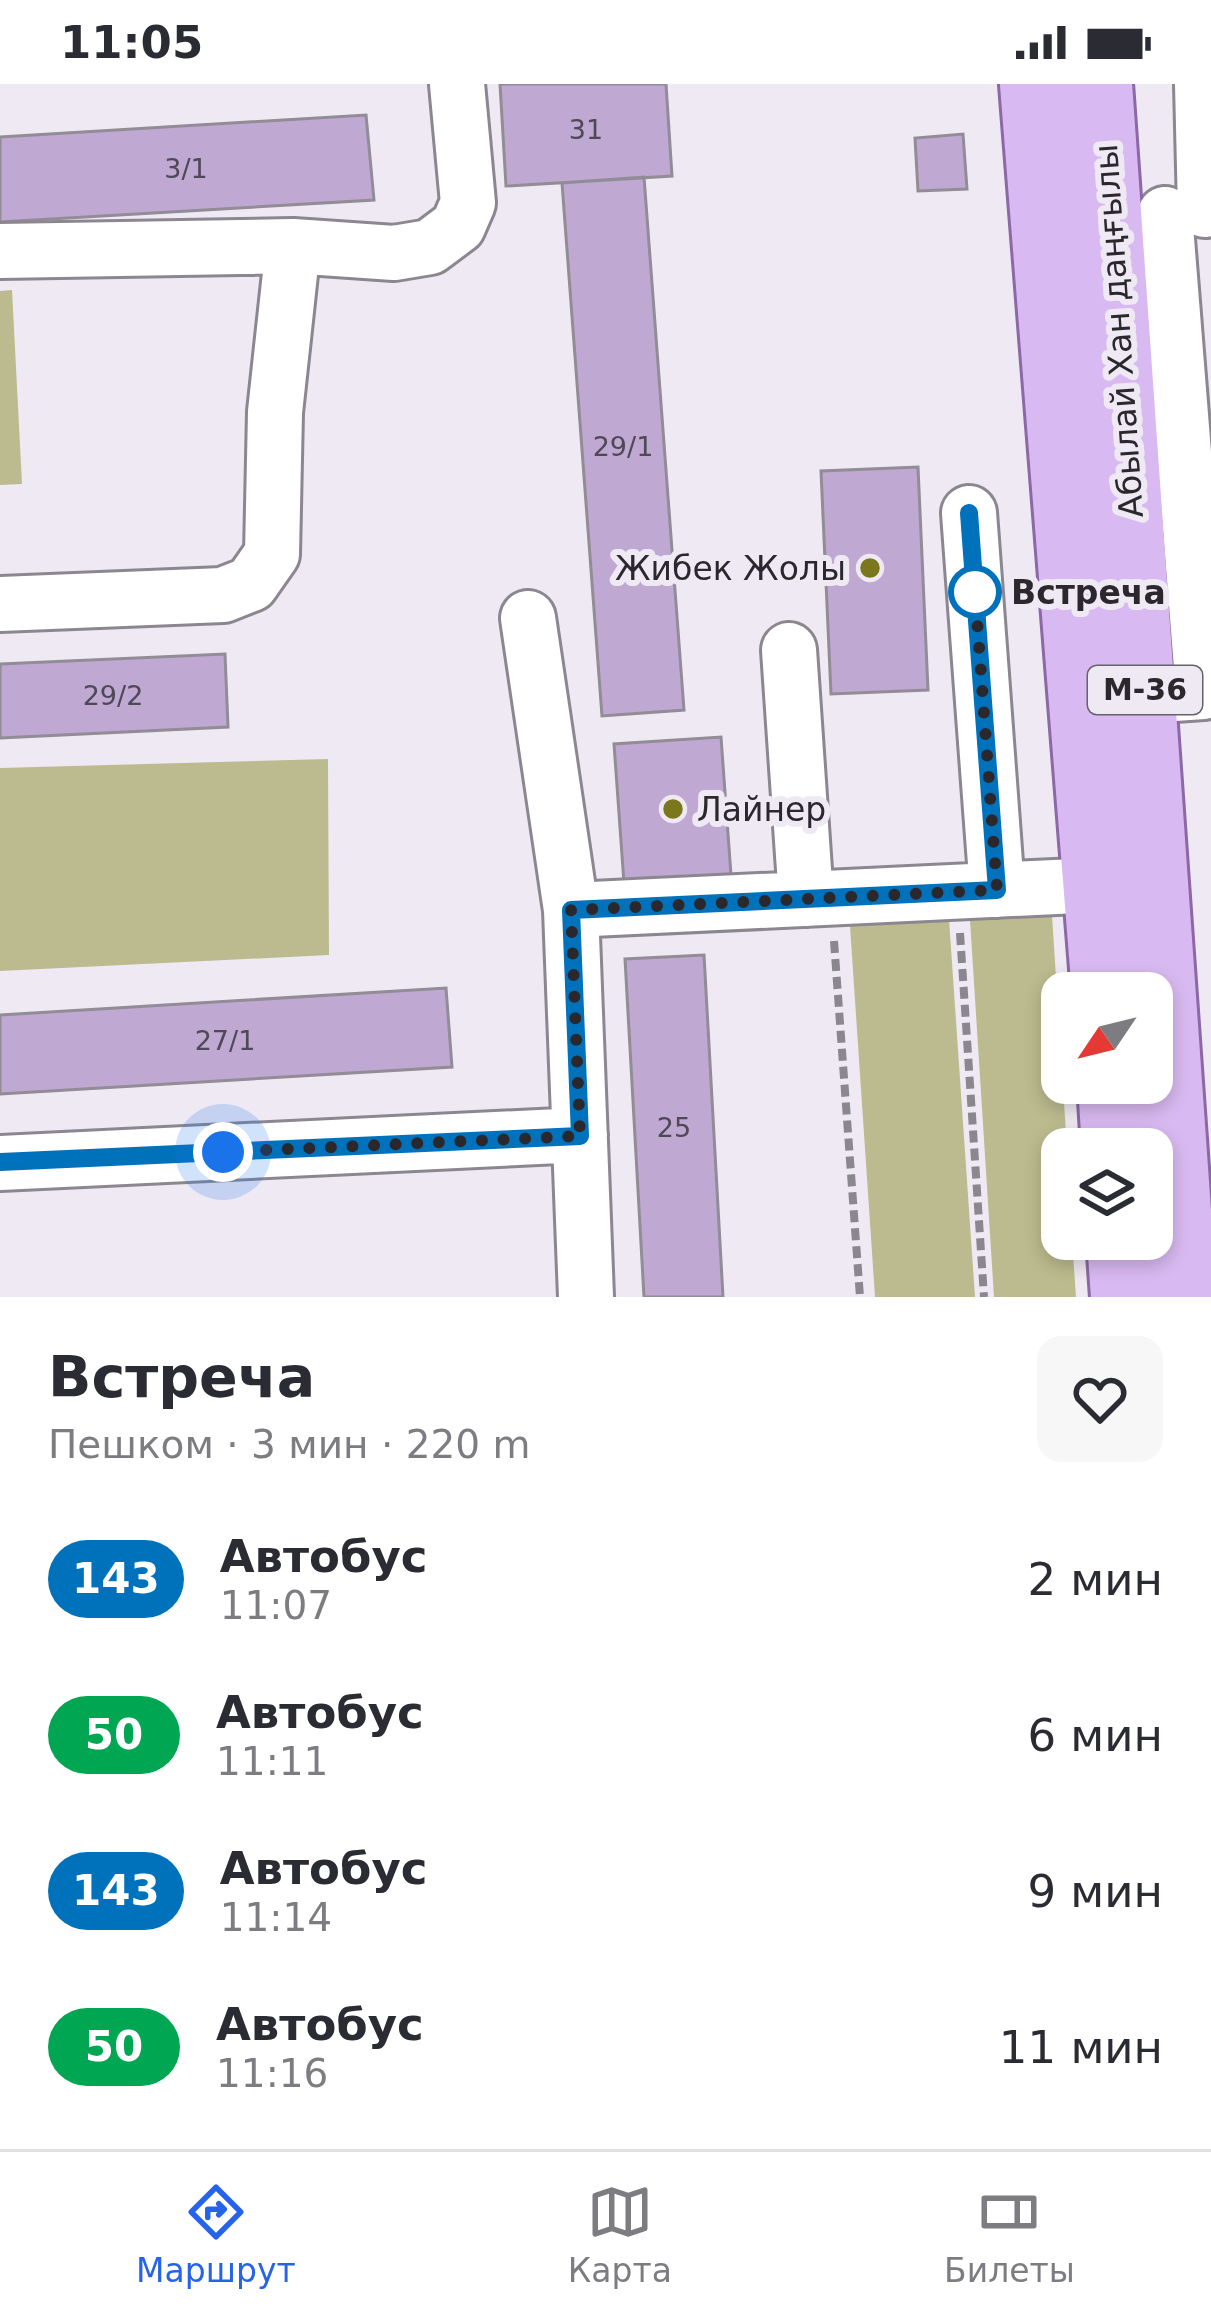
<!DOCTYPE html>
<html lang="ru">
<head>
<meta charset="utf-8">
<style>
  :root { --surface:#fff; --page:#f7f7f7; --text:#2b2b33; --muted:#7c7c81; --line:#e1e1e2; --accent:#2563eb }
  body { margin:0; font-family:"DejaVu Sans",sans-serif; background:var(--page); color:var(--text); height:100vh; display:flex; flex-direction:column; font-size:45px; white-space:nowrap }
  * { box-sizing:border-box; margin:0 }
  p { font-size:39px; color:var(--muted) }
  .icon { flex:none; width:66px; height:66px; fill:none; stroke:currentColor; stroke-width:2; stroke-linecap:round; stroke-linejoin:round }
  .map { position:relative; height:1213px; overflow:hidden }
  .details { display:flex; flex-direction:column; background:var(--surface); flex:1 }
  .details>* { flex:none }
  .badge { padding:0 24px; border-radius:39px; font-size:42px; line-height:78px }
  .needle { width:78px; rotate:235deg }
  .controls { position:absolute; left:1041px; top:888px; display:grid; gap:24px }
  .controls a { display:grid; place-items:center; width:132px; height:132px; border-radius:24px; background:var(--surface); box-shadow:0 6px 18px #0003; font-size:60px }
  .you { position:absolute; width:60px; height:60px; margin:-30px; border:9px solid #fff; border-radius:50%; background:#1a73e8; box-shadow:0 0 0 18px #1a73e833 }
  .map>.badge { position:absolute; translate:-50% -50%; box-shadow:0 0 0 6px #fff }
  .round { display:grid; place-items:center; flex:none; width:126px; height:126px; border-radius:24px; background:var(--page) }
  .head { display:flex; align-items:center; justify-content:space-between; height:204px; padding:0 48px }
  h1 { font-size:57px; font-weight:700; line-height:90px }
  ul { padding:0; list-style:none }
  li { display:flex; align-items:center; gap:36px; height:156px; padding:0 48px }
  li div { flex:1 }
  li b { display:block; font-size:45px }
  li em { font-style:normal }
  li .badge { min-width:132px; font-weight:700; text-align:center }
  .status { display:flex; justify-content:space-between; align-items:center; height:84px; padding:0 60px; background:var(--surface); direction:ltr }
  .status svg { height:33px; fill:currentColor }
  .tabs { display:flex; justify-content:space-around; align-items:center; height:168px; border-top:3px solid var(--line); background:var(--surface); font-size:33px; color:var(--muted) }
  .tabs a { display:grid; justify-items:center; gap:6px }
  .tabs .current { color:var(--accent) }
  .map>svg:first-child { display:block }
</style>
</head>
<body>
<div class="status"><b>11:05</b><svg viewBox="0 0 49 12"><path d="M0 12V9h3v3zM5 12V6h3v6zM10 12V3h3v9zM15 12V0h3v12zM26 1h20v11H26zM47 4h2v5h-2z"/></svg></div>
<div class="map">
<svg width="1211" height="1213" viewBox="0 0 1211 1213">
  <rect width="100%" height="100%" fill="#efe9f4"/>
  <path fill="#bcbb8f" d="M12 206 22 400 0 401V207Z
    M328 675 329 871 0 887V684Z
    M1052 831 1067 1065H1062V1155H1072L1076 1213H994L970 836Z
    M949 835 975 1213H875L850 842Z"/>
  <path fill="#bfa8d2" stroke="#918c96" stroke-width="3" d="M500 0H666L672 92 506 102Z
    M366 31 374 116 0 138V53Z
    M963 50 967 105 918 107 915 54Z
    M644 93 684 626 602 632 562 99Z
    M918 383 928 606 831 610 821 387Z
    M225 570 228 643 0 654V580Z
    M721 653 731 791 624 799 614 660Z
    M704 871 723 1213H644L625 875Z
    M446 904 452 983 0 1010V931Z"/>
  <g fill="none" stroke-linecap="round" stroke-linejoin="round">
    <defs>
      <path id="minor" d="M1202 0 1205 126
        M0 167 293 162 394 169 430 163 458 142 468 119 457 0
        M969 429 997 806
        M0 520 223 511 251 500 272 470 275 328 293 162
        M528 534 571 826 586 1213
        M789 566 806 815
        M1145 612 1203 608 1165 130
        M571 826 1098 801
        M0 1079 580 1051"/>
      <path id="major" d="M1033 0 1105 909
        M1099 0 1184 1213
        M1111 999 1115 1065
        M1120 1155 1124 1213"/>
    </defs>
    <use href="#minor" stroke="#8c8690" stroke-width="60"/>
    <use href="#major" stroke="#8c68a6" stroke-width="72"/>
    <path stroke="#8b878e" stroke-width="8" stroke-dasharray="12 6" stroke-linecap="butt" d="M960 849 984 1213
      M834 857 860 1213"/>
    <use href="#minor" stroke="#fff" stroke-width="54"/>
    <use href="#major" stroke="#d9b9f1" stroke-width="66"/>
  </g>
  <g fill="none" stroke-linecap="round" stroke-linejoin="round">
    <defs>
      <path id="line" d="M0 1078 580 1052 571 826 997 806 969 429"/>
    </defs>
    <use href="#line" stroke="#fff" stroke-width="27"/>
    <use href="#line" stroke="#0072bc" stroke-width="18"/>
    <path stroke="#2a282c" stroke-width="12" stroke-dasharray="0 21.6" d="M223 1068 580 1052 571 826 997 806 975 508"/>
  </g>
  <g fill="#7a771c" stroke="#efe9f4" stroke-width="4.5">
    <circle cx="870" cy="484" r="12"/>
    <circle cx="673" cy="725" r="12"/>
  </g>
  <circle fill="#fff" stroke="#0072bc" stroke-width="6" cx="975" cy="508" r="24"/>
  <g text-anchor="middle" stroke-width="12" stroke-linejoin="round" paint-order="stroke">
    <g font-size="27" fill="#4f4856">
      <text x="586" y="55">31</text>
      <text x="186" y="94">3/1</text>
      <text x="623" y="372">29/1</text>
      <text x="113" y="621">29/2</text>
      <text x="225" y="966">27/1</text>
      <text x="674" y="1053">25</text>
    </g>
    <rect fill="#efe9f4" stroke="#656268" stroke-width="3" x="1088" y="582" width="114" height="48" rx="9"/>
    <g font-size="30" font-weight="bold" fill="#2a282c">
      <text x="1145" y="616">M-36</text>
    </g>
    <g font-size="33" fill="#2a282c" stroke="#efe9f4">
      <text transform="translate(1118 247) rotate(-94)" y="12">Абылай Хан даңғылы</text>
    </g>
    <g font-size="33" fill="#2a282c" stroke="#efe9f4" text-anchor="end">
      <text x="846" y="496">Жибек Жолы</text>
      <text x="697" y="737" text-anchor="start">Лайнер</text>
    </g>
    <g font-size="33" font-weight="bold" fill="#2a282c" stroke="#efe9f4" text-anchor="start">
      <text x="1011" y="520">Встреча</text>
    </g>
  </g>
</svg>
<div class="controls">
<a><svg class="needle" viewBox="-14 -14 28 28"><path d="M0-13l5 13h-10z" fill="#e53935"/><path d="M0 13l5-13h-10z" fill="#7c7c81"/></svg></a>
<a><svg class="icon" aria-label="layers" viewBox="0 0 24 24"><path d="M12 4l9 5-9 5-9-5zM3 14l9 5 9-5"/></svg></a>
</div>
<div class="you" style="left:223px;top:1068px"></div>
</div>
<section class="details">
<div class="head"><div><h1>Встреча</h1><p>Пешком · 3 мин · 220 m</p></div><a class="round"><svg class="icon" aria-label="heart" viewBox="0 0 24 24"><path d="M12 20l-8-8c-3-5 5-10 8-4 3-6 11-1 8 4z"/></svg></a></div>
<ul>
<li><span class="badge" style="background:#0072bc;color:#fff">143</span><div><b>Автобус</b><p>11:07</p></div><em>2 мин</em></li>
<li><span class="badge" style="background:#00a651;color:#fff">50</span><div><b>Автобус</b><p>11:11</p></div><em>6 мин</em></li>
<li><span class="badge" style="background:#0072bc;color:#fff">143</span><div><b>Автобус</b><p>11:14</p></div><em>9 мин</em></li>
<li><span class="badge" style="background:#00a651;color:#fff">50</span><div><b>Автобус</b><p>11:16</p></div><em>11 мин</em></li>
</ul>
</section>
<nav class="tabs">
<a class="current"><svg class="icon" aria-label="directions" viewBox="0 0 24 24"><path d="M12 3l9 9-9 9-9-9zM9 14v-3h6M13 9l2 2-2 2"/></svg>Маршрут</a>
<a><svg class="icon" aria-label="map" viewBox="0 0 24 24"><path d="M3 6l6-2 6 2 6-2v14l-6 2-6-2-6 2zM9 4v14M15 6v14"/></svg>Карта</a>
<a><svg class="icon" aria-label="tickets" viewBox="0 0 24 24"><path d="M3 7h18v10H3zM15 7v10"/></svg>Билеты</a>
</nav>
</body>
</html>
